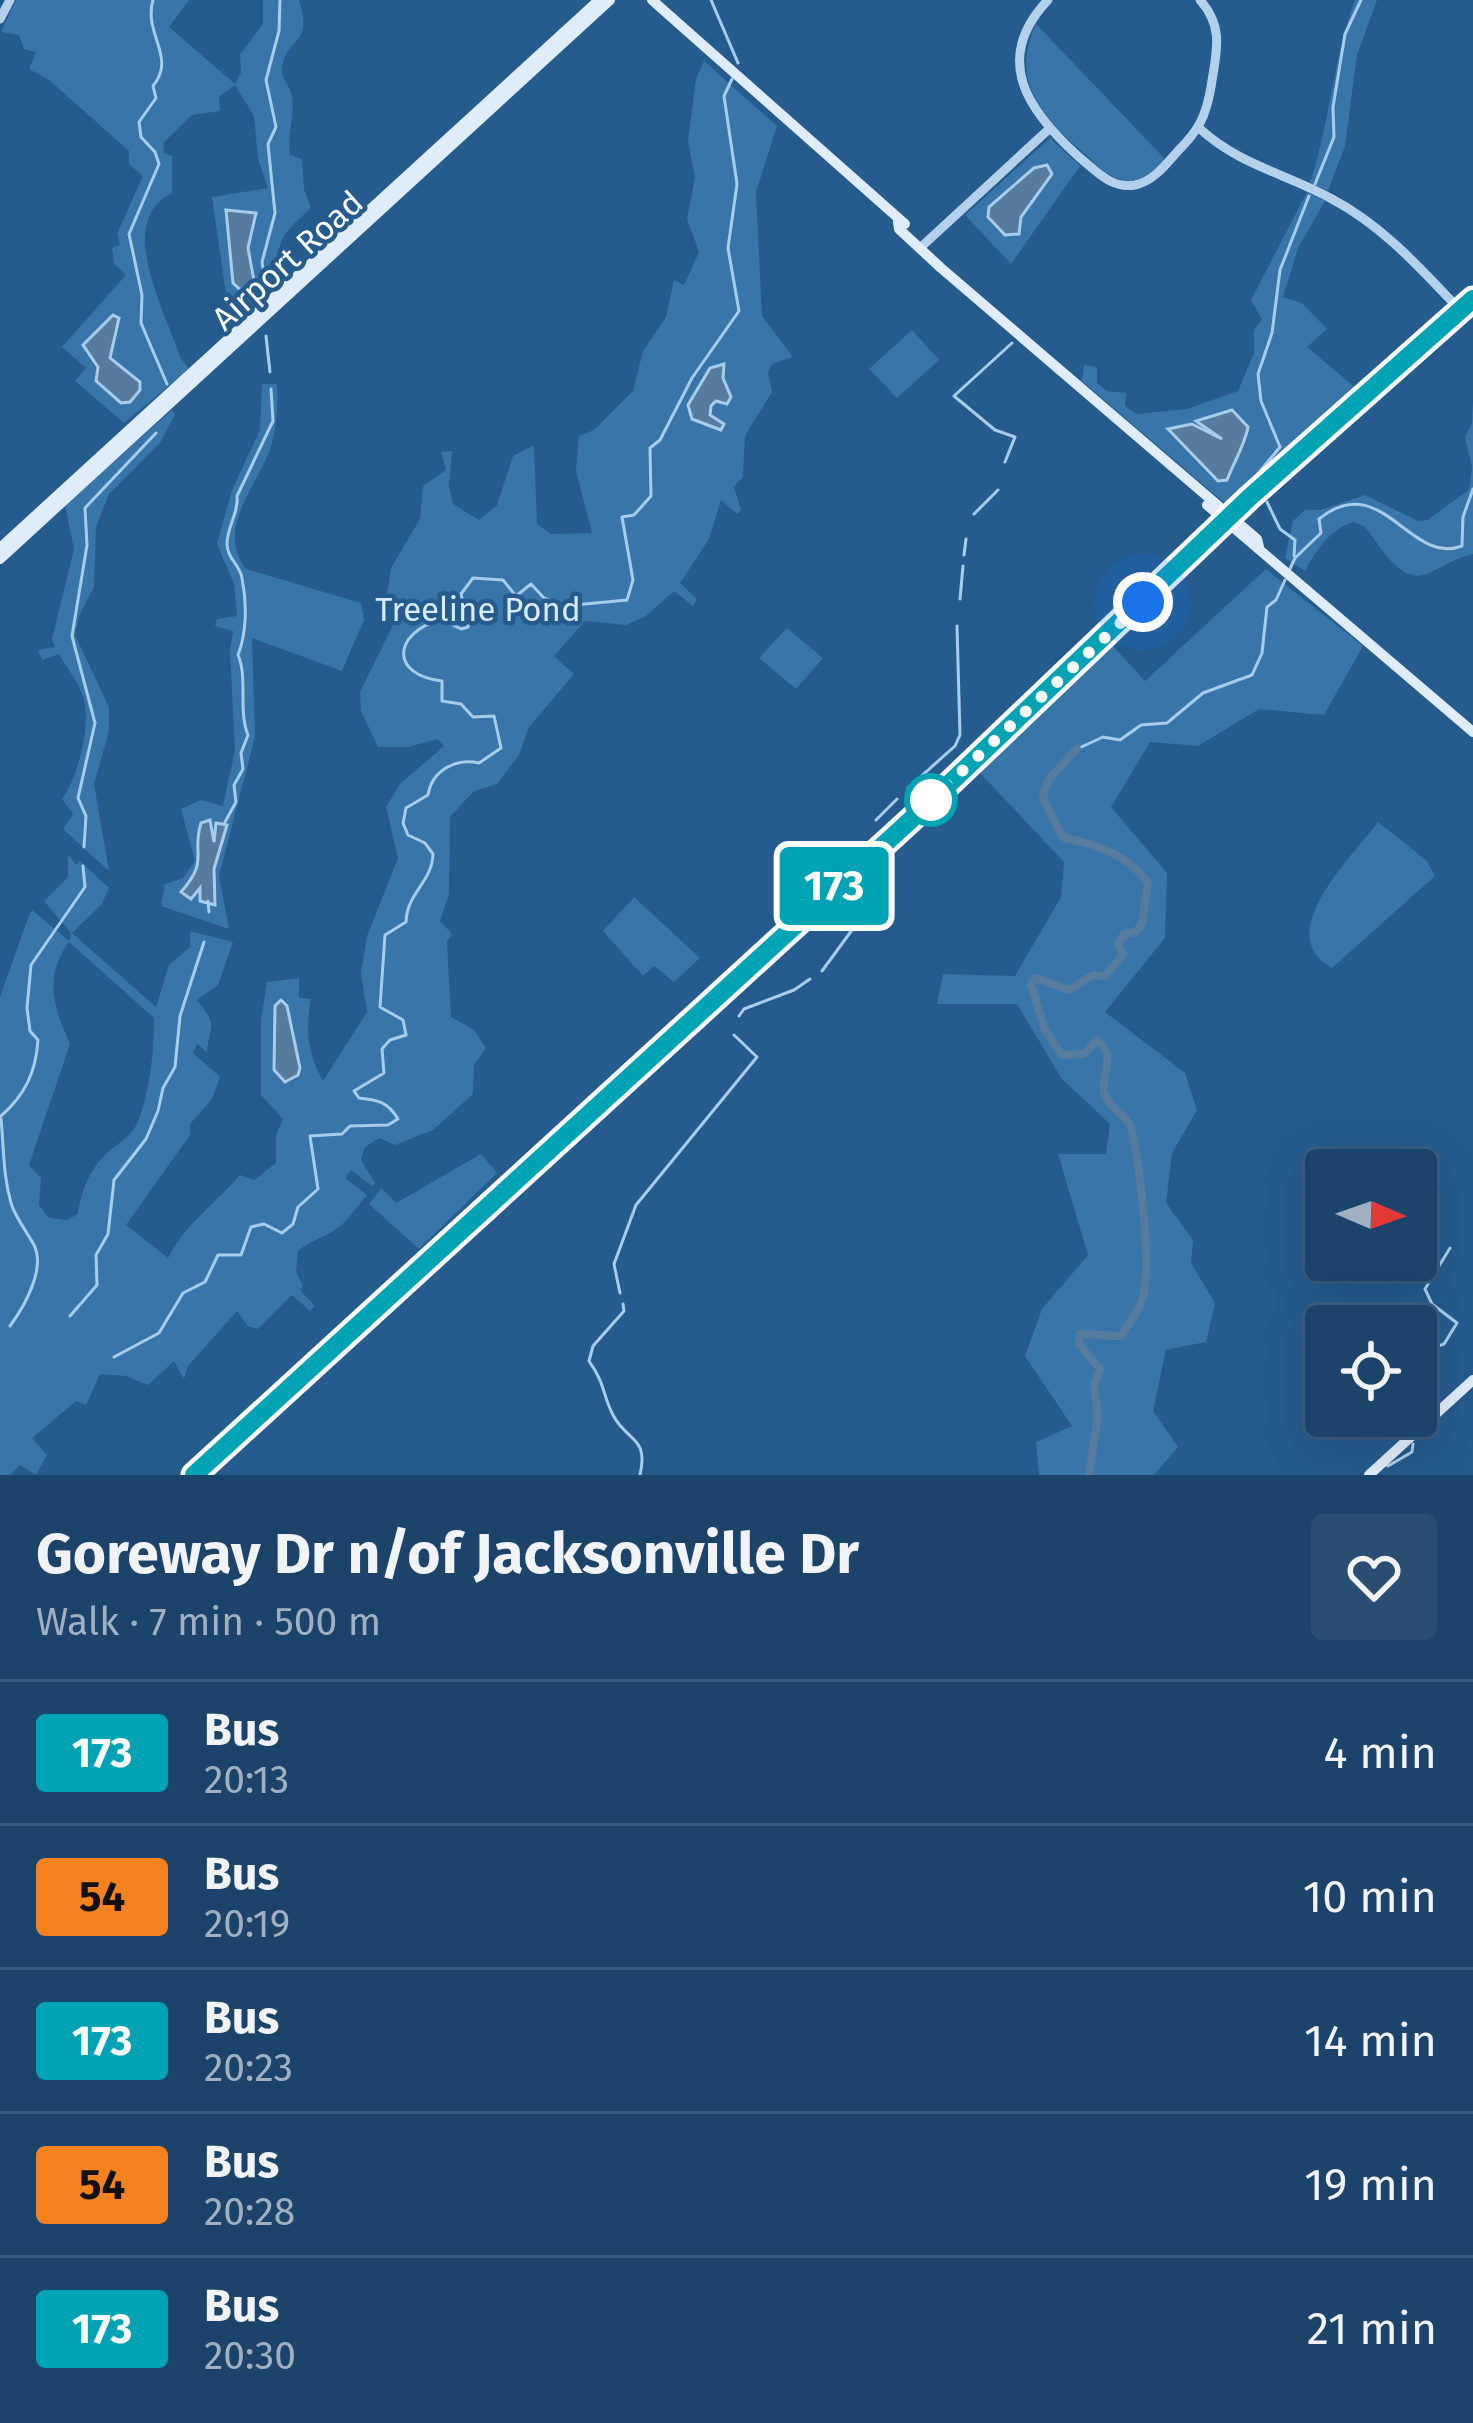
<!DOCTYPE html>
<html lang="en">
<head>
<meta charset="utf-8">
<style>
  :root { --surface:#1c446a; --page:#294e72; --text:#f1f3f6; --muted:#a0b0c1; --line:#3a5c7e }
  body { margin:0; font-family:"Fira Sans",sans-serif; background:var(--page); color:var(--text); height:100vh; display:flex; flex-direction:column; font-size:45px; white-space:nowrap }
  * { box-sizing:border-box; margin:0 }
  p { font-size:39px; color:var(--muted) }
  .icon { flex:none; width:66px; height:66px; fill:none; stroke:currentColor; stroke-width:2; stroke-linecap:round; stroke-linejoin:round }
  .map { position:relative; height:1475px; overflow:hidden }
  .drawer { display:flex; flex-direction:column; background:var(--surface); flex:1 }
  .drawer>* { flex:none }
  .badge { padding:0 24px; border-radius:9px; font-size:42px; line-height:78px }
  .needle { width:78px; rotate:92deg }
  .controls { position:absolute; left:1305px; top:1149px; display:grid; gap:24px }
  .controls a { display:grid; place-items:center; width:132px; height:132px; border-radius:12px; background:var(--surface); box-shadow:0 12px 48px #0002,0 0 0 3px var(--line); font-size:60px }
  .you { position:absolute; width:60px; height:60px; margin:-30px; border:9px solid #fff; border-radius:50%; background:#1a73e8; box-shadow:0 0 0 18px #1a73e833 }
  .map>.badge { position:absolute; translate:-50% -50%; box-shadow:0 0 0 6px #fff }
  .round { display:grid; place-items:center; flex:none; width:126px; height:126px; border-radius:12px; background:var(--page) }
  .summary { display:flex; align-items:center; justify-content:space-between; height:204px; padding:0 36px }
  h1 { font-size:57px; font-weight:700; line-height:90px }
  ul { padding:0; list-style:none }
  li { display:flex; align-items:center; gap:36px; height:144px; padding:0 36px; border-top:3px solid var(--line) }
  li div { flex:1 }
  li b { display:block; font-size:45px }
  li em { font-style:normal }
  li .badge { min-width:132px; font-weight:700; text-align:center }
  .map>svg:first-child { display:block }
</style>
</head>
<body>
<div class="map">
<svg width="1473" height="1475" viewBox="0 0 1473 1475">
  <rect width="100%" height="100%" fill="#255b8d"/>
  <path fill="#3975a9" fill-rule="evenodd" d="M16 0H189L169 27 235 84 241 73 240 54 263 24V0H299C315 47 283 37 282 71 282 80 291 87 292 97 295 116 287 135 290 155L302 159 304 189 311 208C289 228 265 247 289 277L244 314 226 294 212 197 268 188 258 159 254 116 235 85 219 97 220 111 192 115 163 143 164 153 172 156V193C114 221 166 312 180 357L189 369 124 423 75 381 86 368 62 347 126 275 114 263 112 248 120 245 117 234 143 176 129 164V151L49 80 29 69 36 52 24 49 19 35 1 32Z
    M1355 0H1377L1357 55 1345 146 1328 191 1310 183C1330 122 1333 60 1355 0Z
    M1036 24 1165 159C1156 168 1147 178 1134 180 1113 183 1099 167 1085 154 1043 118 1009 81 1036 24Z
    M704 61 777 126 756 192 762 316 793 357 772 364 768 373 772 392 745 436 743 477 734 487 741 510 737 514 721 500 709 539 680 583 697 599 693 606 674 591 646 616 626 625 585 621 554 656 574 674 529 727 519 755 497 784 474 791 450 817 449 894 440 921 452 934 447 942 451 1017 474 1030 486 1048 474 1065 473 1094 433 1130 395 1145 379 1138 365 1147 361 1160 375 1183 372 1186 351 1170 345 1178 367 1195C356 1207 347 1223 333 1231 320 1239 311 1240 298 1251L296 1272 303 1286 300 1290 315 1306 310 1311 292 1295 258 1329 248 1326 237 1311 188 1366 184 1379 174 1361 148 1385 126 1376 100 1374 86 1405 76 1401 32 1438 47 1455 36 1475 20 1465 10 1475H0V997L28 918 32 910 69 941 71 933 44 901 68 877V854L76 865 80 861 109 888 102 904 72 933 156 1007 169 965 190 947V931L233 942 218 985 197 1000C219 1028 210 1022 207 1052L197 1044 193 1053 220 1077 212 1099 190 1124V1135L126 1225 168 1258C186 1223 215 1204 240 1175L254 1180 276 1163V1135L283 1119 261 1095V1020L267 982 299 978V998L311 999C305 1030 308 1054 323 1081L367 1012 361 973 367 936 398 858 386 807 400 784 444 746 438 739 408 747H378L361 711 360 692 392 627 386 601 391 568 420 519 423 486 446 470 441 452 452 451 449 486 453 504 479 520 497 505 513 456 534 445 537 524 551 534 592 533 576 471 579 436 594 430 633 391 643 351 666 317 674 280 684 285 699 252 687 219 695 177 688 141 696 79ZM69 942 154 1018C154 1053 150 1090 138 1122 132 1136 114 1146 105 1155 89 1170 81 1192 78 1214L67 1220 49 1218 39 1205 41 1178 29 1165 70 1044C54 1008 43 977 69 942Z
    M1050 138 1080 166 1011 264 965 215Z
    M1307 192 1325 201 1298 248 1283 297 1302 303 1327 329 1307 347 1356 388 1228 506 1082 381 1084 365 1097 367V383L1107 391 1126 393 1125 406 1136 414 1187 409 1238 391 1254 353V330L1262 319 1251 300Z
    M912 330 939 360 897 398 869 369Z
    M262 384H277C278 408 277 429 269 452 254 491 216 529 246 569L361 603 364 620 342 671 252 638 255 737 219 876 229 929 161 906 165 884 183 878 195 861 181 809 201 800 223 806 235 750 230 651 233 631 215 626 217 619 237 616 234 584 217 544 232 490 260 430Z
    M1473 400V554C1455 558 1445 566 1429 573 1399 587 1379 542 1364 526L1353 522C1330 529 1315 552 1305 571L1285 558 1293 521 1305 510H1321L1365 495 1418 521 1427 520 1469 490 1472 467 1465 437 1472 423Z
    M172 410 175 414 160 443 109 494 96 527 94 587 79 616 75 635 109 707V731L94 784 109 871 63 829 73 814 62 799C78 778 92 723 83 696 78 682 66 667 59 654L42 660 38 650 55 647 52 639 74 549 65 505Z
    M1266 569 1363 646 1324 715 1259 709 1198 746 1150 742 1111 807 1167 873 1165 938 1105 1012 1185 1073 1197 1110 1172 1153 1166 1203 1193 1240 1191 1263 1215 1303 1206 1342 1166 1350 1153 1411 1178 1447 1154 1475H1039L1036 1442 1072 1426 1025 1356 1042 1309 1088 1255 1058 1154H1106L1110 1124 1062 1079 1017 1004H937L943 974 1015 976 1061 897 1064 862 977 770 1111 644 1145 681Z
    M787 628 823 658 796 689 759 658Z
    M1378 822 1426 860 1435 876 1332 968C1270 935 1353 856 1378 822Z
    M634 897 700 958 674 982 654 966 643 976 603 931Z
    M481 1154 497 1173 419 1249 369 1204 381 1188 396 1203Z"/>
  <path fill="#567b9d" stroke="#a8cdeb" stroke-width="3" d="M1047 165 1052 174 1021 217 1019 234 1005 235 988 217 989 207 1034 168Z
    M226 210 256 213 248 248 255 286 245 294 233 283Z
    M113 315 119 318 110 358 140 382V390L130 402 121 403 96 381 98 367 83 345Z
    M724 364 723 378 731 397 727 404 716 401 711 406 710 415 724 424 721 430 692 419 688 405 710 368Z
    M1232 410 1248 427C1245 444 1234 462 1227 480L1218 481 1168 429 1192 424 1222 439 1196 421Z
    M210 820 214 842 216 823 227 825 214 869 215 905 200 901V888L191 899 181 892C210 859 191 855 201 823Z
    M281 1000 287 1006 300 1068 298 1075 285 1082 274 1070 275 1006Z"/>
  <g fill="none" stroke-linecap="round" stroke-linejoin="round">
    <path stroke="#a8cdeb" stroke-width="3" d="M153 0C143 34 177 57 153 86L156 98 139 122 141 137 155 152 159 164 129 234 142 295 141 323 167 384
      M711 0 738 63
      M1315 184 1334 137 1333 107 1345 34 1361 0
      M265 282 262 262 275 213 268 144 276 127 266 80 279 31 280 0
      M266 336 270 372
      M1005 462 1015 437 995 430 954 396 1012 343
      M1256 476 1280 447 1261 401 1258 374 1272 333 1280 270 1309 196
      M1267 502 1280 529 1295 540 1294 556
      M974 514 998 490
      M964 555 966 539
      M1289 571 1295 558 1321 533 1319 519C1382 468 1409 566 1462 546L1463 517 1473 489
      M960 599 963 566
      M1077 749 1103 737 1120 740 1141 725 1167 723 1203 693 1252 675 1262 653 1267 607 1276 600 1285 580
      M908 788 955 746 960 735 957 626
      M876 820 897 799
      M225 822 236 802 234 785 243 769 241 753 248 735C238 711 248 678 238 655 247 632 247 603 242 578 240 565 227 558 227 544 227 526 239 513 237 496L273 421 271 389
      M84 847 86 816 78 798 95 723 72 636 87 545 85 508 156 433
      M208 901 209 912
      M822 971 874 900 885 852
      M739 1016 744 1009 794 990 810 979
      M1 1116C25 1095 36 1072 38 1040L30 1031 27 1008 31 965 85 887 83 866
      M1 1119C4 1149 3 1175 11 1203 15 1217 27 1232 34 1245 46 1269 24 1307 10 1326
      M620 1293 614 1264 636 1205 757 1057 734 1035
      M623 1304 624 1311 593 1346 589 1361C606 1385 602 1394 613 1415 627 1442 649 1436 640 1475
      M70 1316 97 1285 96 1255 108 1234 114 1180 146 1139 158 1111 163 1088 175 1067 180 1016 204 942
      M114 1357 159 1333 183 1293 205 1282 218 1255H241L251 1227 264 1224 282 1233 293 1224 298 1207 318 1189 310 1136 342 1134 350 1126 388 1125 398 1119C388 1102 378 1100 359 1098L354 1091 384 1073 382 1049 390 1040 406 1035 403 1020 380 1007 385 935 406 922C407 892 432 883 433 854L425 843 408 835 403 823 406 808 428 795C432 770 456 758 479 763L501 748 494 716 473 717 461 704 442 701V681C390 675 392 634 441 619L461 629 468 627 474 609 464 606 461 594 473 578 503 580 516 596 531 584 544 598 564 606 627 600 633 580 622 517 634 515 651 496 650 448 660 440 692 378 739 311 728 248 737 184 724 96 732 79
      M1416 1365 1421 1352 1444 1344 1457 1323 1432 1304 1425 1289 1450 1248
      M1398 1416 1405 1431
      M1388 1466 1412 1452 1413 1444"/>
    <path stroke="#567b9d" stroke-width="8" d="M1077 749 1049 779 1043 795C1044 801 1059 831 1064 838 1094 843 1130 856 1148 883L1142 924 1136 932 1124 934 1118 944 1123 955 1105 976 1093 975 1069 990 1036 978 1031 984 1045 1030 1062 1055 1084 1054 1097 1040C1118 1058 1101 1069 1104 1091 1106 1107 1127 1114 1131 1128 1140 1159 1153 1275 1141 1304 1136 1315 1127 1325 1121 1336L1080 1334 1079 1344 1100 1369 1094 1385 1098 1416 1089 1475"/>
    <path stroke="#b4d1eb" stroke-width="9" d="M1048 0C991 60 1029 112 1079 157 1096 171 1111 189 1135 185 1154 181 1166 164 1178 151 1199 130 1206 116 1211 87 1216 53 1225 28 1200 0
      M0 19 10 0
      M1199 128C1239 165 1285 173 1332 199 1383 226 1421 269 1460 310
      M920 248 1049 129
      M1202 546H1209L1259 495
      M193 1475 926 806 1250 497 1473 299"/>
    <path stroke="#dfecf9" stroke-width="10" d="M652 0 905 224
      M898 222 899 229 941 268 1257 539 1259 547
      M1207 505 1473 732
      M0 548 599 0
      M0 559 610 0
      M1369 1475 1473 1380"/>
  </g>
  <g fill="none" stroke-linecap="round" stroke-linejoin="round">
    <defs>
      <path id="line" d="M194 1475 926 806 1250 497 1473 299"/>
    </defs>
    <use href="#line" stroke="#fff" stroke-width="27"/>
    <use href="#line" stroke="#00a3b4" stroke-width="18"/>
    <path stroke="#fff" stroke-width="12" stroke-dasharray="0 21.6" d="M931 800 1143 602"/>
  </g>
  <circle fill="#fff" stroke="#00a3b4" stroke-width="6" cx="931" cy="800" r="24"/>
  <g text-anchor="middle" stroke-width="9" stroke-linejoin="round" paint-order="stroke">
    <g font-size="33" fill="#fff" stroke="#255b8d">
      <text transform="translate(287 260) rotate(-42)" y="12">Airport Road</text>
    </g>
    <g font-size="33" fill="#d9eaf8" stroke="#255b8d">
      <text x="478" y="621">Treeline Pond</text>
    </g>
  </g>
</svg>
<div class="controls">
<a><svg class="needle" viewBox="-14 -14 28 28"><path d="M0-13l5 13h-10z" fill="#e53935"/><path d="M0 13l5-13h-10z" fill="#a0b0c1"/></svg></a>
<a><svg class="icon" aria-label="locate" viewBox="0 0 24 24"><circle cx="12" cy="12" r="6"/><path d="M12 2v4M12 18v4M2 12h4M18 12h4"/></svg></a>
</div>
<div class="you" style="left:1143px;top:602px"></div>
<b class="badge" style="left:834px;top:886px;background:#00a3b4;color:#fff">173</b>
</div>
<section class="drawer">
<div class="summary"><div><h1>Goreway Dr n/of Jacksonville Dr</h1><p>Walk · 7 min · 500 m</p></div><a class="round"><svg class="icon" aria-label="heart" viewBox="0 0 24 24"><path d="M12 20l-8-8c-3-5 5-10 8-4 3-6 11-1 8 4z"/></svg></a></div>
<ul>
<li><span class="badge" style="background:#00a3b4;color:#fff">173</span><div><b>Bus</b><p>20:13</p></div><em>4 min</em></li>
<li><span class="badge" style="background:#f58220;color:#111">54</span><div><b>Bus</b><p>20:19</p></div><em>10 min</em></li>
<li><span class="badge" style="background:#00a3b4;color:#fff">173</span><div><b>Bus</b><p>20:23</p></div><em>14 min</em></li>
<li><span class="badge" style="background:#f58220;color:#111">54</span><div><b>Bus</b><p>20:28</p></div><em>19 min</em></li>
<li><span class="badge" style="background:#00a3b4;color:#fff">173</span><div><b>Bus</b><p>20:30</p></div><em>21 min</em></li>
</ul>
</section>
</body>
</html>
